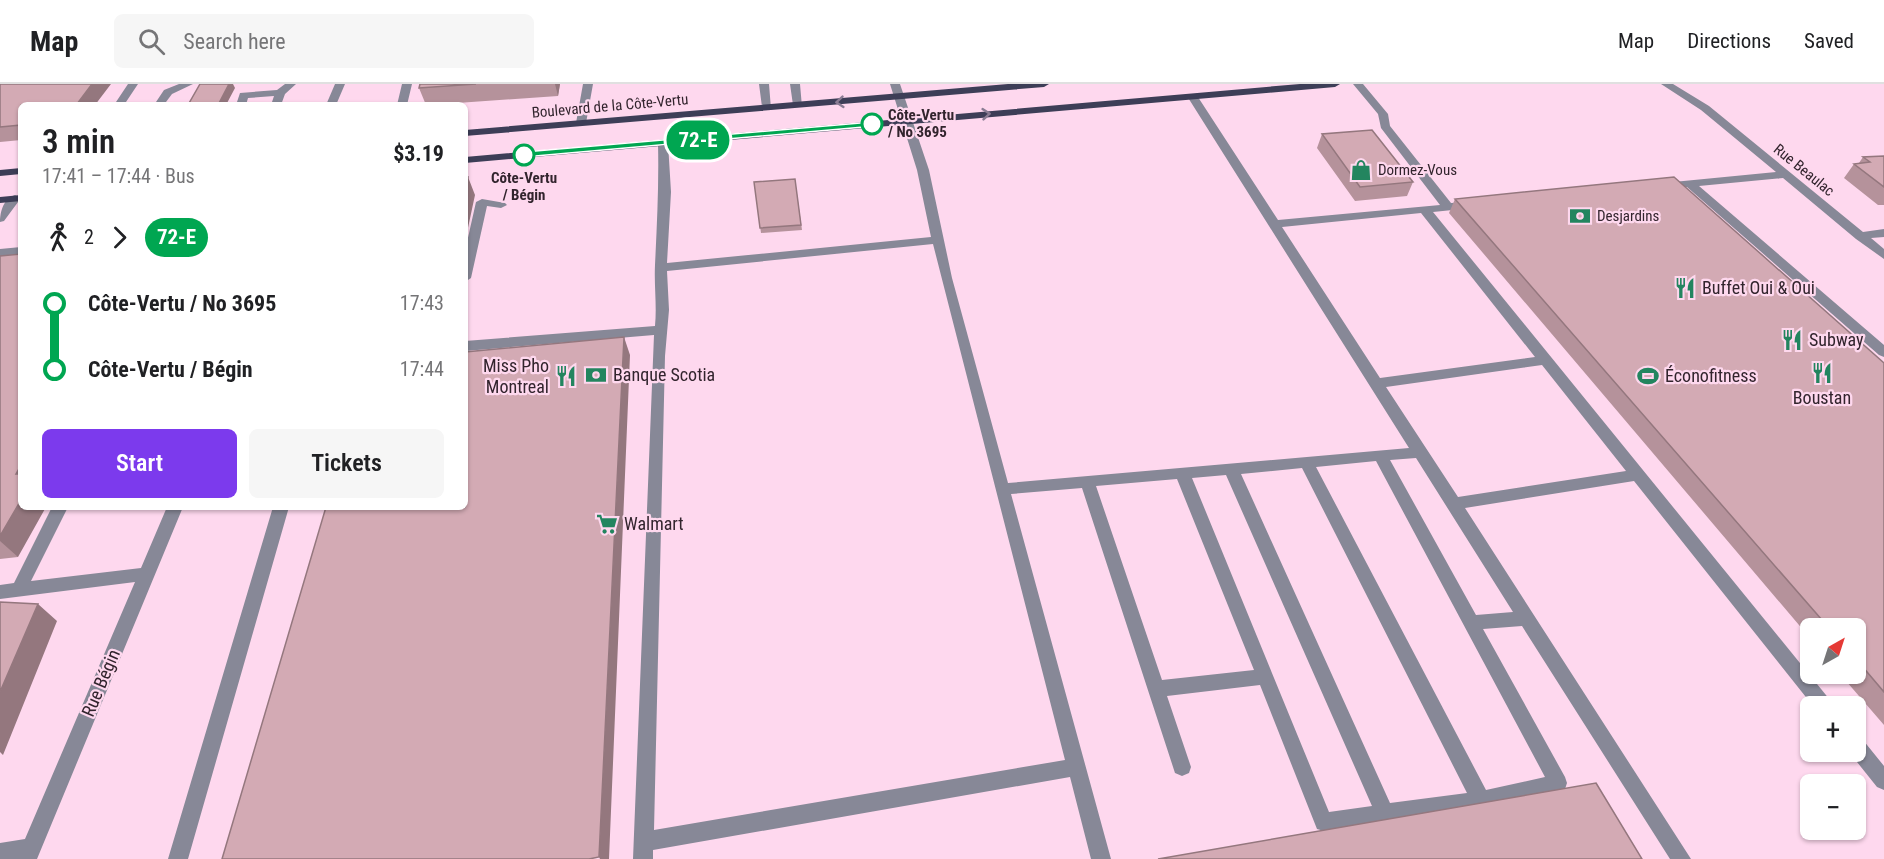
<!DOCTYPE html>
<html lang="en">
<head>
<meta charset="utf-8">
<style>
  :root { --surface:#fff; --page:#f6f6f6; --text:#202124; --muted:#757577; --line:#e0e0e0; --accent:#7c3aed }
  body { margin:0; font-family:"Roboto Condensed",sans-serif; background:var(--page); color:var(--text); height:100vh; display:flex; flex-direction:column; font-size:22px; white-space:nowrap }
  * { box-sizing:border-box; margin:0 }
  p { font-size:20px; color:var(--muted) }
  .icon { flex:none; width:33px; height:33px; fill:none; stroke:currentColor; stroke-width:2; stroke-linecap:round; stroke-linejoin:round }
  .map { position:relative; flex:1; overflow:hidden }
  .panel { position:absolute; left:18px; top:18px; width:450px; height:408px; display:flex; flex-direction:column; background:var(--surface); border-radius:9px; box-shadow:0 2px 4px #0004 }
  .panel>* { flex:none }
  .badge { padding:0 12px; border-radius:20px; font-size:21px; line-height:39px }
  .needle { width:39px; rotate:39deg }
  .buttons { position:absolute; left:1800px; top:534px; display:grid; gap:12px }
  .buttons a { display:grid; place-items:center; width:66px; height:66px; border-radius:9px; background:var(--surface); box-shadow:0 2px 4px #0004; font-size:30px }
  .map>.badge { position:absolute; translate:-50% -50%; box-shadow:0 0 0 3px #fff }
  .legs { display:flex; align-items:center; gap:9px; height:66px; padding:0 24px; font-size:20px }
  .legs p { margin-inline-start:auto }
  .overview { display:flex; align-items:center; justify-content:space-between; height:102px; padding:0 24px }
  h1 { font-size:33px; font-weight:600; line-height:45px }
  .button { display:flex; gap:12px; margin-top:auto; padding:12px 24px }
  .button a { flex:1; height:69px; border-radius:9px; background:var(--accent); color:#fff; font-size:24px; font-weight:600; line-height:69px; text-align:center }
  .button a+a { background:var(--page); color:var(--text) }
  ul { padding:0 24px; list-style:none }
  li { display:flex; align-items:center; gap:21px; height:66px; font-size:22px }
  li i { display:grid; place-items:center; width:9px; height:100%; margin:0 8px; background:currentColor }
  li i::after { content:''; width:15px; height:15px; margin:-8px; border:4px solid; border-radius:50%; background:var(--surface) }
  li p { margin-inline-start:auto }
  li:first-child i { background:linear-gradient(#0000 50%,currentColor 0) }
  li:last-child i { background:linear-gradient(currentColor 50%,#0000 0) }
  header { display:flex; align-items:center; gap:36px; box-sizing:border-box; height:84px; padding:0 30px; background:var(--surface); border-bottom:2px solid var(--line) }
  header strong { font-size:28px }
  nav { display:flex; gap:33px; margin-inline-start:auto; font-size:21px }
  .search { width:420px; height:54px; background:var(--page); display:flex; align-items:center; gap:15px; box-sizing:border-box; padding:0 21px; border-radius:9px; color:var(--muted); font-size:22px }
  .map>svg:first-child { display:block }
</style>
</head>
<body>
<header>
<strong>Map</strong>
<div class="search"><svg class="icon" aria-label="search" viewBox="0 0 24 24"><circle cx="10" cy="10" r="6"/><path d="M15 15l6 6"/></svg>Search here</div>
<nav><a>Map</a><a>Directions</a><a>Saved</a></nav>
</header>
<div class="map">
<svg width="1884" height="775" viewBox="0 0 1884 775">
  <rect width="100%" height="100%" fill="#fed8ee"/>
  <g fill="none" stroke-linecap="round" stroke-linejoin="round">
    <path fill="#878897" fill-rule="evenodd" d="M128 0H138L124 21H114Z
      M179 0H193L172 10 166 18 169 21 157 20 156 18 164 6Z
      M285 0H296L285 10 281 21H271L274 12 248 14 246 21H236L240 9 277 6Z
      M335 0H345L336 21H326Z
      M402 0H412L407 21H397Z
      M583 0H593L586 39 581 42 576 39Z
      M759 0H769L771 25 762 23Z
      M790 0H800L802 23 793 21Z
      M890 0H900L929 86 952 194 1008 399 1409 364 1187 12 1196 10 1278 136 1440 121 1381 44 1378 30 1353 0H1363L1388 30 1390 42 1451 119 1472 118 1478 121 1472 124 1433 128 1830 616 1833 622H1813L1634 397 1465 424 1691 775H1670L1522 542 1483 545 1565 693 1567 699 1565 705 1481 725 1324 747 1317 745 1260 601 1167 612 1191 683 1189 689 1182 692 1175 689 1082 404 1011 410 1111 775H1091L1070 693 653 766V775H633L654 251 465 267V257L655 242C657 222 654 202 655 181 657 140 659 100 658 59L663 56 668 59 671 108 667 179 931 153 917 86ZM1421 129 1535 273 1380 294 1282 143ZM933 160 1065 676 654 746 665 272 669 226 667 187ZM1542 281 1626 387 1458 413 1386 303ZM1416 374 1513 528 1476 531 1390 376ZM1376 377 1545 693 1486 706 1316 383ZM1302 384 1467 709 1390 719 1241 390ZM1226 391 1372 722 1329 728 1192 394ZM1177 395 1254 586 1162 596 1096 402Z
      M1661 0H1673L1709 22 1863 148 1884 145V153L1871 154 1884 165V175L1856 155 1783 94 1699 102 1884 261V273L1879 271 1687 103 1659 104 1657 102 1663 99 1776 88 1701 26Z
      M15 111 21 114 4 137 0 138C0 127 4 114 15 111Z
      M482 115 505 119 507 121 501 124 487 122 471 194 465 198V167L476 118Z
      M21 163V171L0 173V165Z
      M52 423H68L31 497 141 484 167 423H183L37 775H0V759L25 755 135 498 0 515V501L14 499Z
      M273 423H289L188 775H168Z
      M1856 653 1863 656 1884 682V706L1877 703 1849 668H1856Z"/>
    <path fill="#3d3e57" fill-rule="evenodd" d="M1008 0H1049L1044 3 465 52V46Z
      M1300 0H1340L1335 3 465 79V73Z
      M21 84V90L0 92V86Z
      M21 111V117L0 119V113Z"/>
  </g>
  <path fill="#b5929b" d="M0 0 95 21H21V56L0 58Z
    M420 0H560L558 12 429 21H426L419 4Z
    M1322 50 1413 98 1407 112 1355 117 1317 64Z
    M1884 72V121H1878L1844 94 1854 80 1859 79 1863 73Z
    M795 95 802 146 761 149 754 98Z
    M1455 115 1884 279V641L1840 590H1856V544H1810V554L1449 129Z
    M0 172 18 473 0 475Z"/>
  <path fill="#94777e" d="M92 0H111L95 21H78L77 20Z
    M229 0H233L235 4 226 21H218Z
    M555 0H560L558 12Z
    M468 93 475 111 466 153 465 105Z
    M624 253 630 271 609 775H600L599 773Z
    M21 381V395L16 390Z
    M21 416V423H46L18 473 0 457V452Z
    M38 520 57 537 3 671 0 668V608Z"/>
  <path fill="#d3aab4" stroke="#94777e" stroke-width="1.5" d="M0 0H92L77 20 57 21H21V41L0 43Z
    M200 0H229L218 21H188Z
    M420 0H476L419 4Z
    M1372 46 1413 98 1360 103 1322 50Z
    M1884 72V103L1854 80 1870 78 1863 73Z
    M465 93H468L465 105Z
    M1674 93 1884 279V608L1856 575V544H1829L1455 115Z
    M795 95 801 141 760 144 754 98Z
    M21 170V381L16 390H21V416L0 452V172Z
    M624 253 599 773 589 775H222L326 423H465V268Z
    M0 518 38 520 0 608Z
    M1596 699 1642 775H1158Z"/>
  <defs><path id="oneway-chevron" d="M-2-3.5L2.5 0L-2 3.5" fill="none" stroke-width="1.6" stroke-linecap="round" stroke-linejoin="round" transform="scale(1.5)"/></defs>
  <g stroke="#8a7c93">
    <use href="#oneway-chevron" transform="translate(840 18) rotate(175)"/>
    <use href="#oneway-chevron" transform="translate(986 30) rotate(-5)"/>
  </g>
  <path fill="#00a651" stroke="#fff" stroke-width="1.5" d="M872 38H875V42L524 73 520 71 524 68Z"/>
  <defs>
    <symbol id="shop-bare" viewBox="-9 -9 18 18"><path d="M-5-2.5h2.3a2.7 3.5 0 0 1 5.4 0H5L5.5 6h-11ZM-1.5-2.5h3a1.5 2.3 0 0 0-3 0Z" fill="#23855f" stroke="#fed8ee" stroke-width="2.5" paint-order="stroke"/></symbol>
    <symbol id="bank-bare" viewBox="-9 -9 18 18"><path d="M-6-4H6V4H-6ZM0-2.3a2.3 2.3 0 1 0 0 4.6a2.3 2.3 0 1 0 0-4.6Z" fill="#23855f" stroke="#fed8ee" stroke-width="2.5" paint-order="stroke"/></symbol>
    <symbol id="restaurant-bare" viewBox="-9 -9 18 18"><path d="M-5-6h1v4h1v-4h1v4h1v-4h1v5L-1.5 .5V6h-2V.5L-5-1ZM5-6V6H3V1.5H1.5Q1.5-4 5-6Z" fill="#23855f" stroke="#fed8ee" stroke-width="2.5" paint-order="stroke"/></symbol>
    <symbol id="stadium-bare" viewBox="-9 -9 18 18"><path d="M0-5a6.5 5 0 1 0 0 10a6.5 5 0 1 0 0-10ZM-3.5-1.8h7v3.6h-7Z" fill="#23855f" stroke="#fed8ee" stroke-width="2.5" paint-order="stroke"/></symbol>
    <symbol id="supermarket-bare" viewBox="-9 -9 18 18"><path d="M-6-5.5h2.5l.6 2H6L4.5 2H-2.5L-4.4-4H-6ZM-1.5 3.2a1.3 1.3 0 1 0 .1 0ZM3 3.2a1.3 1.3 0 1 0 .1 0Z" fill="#23855f" stroke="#fed8ee" stroke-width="2.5" paint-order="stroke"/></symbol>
  </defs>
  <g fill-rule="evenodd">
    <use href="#shop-bare" x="1346" y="71" width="30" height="30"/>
    <use href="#bank-bare" x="1565" y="117" width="30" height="30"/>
    <use href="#restaurant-bare" x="1670" y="189" width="30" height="30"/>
    <use href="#restaurant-bare" x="1777" y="241" width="30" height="30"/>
    <use href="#restaurant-bare" x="1807" y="274" width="30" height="30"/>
    <use href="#bank-bare" x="581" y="276" width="30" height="30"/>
    <use href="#restaurant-bare" x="551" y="277" width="30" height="30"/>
    <use href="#stadium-bare" x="1633" y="277" width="30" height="30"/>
    <use href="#supermarket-bare" x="592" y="425" width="30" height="30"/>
  </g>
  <g fill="#fff" stroke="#00a651" stroke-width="3">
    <circle cx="872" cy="40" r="10"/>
    <circle cx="524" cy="71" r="10"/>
  </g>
  <g text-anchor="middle" stroke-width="4.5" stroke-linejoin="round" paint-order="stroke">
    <g font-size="15" fill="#32242d" stroke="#fed8ee">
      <text transform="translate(610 22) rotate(-5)" y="5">Boulevard de la Côte-Vertu</text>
      <text transform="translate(1804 86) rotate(39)" y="5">Rue Beaulac</text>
    </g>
    <g font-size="15" font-weight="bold" fill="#32242d" stroke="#fed8ee" text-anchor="start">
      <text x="888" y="36">Côte-Vertu<tspan x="888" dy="17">/ No 3695</tspan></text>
      <text x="524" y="99" text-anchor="middle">Côte-Vertu<tspan x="524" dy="17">/ Bégin</tspan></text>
    </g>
    <g font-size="15" fill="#32242d" stroke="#fed8ee" text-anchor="start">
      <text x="1378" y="91">Dormez-Vous</text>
      <text x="1597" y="137">Desjardins</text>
    </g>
    <g font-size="18" fill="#32242d" stroke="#fed8ee" text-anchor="start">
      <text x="1702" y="210">Buffet Oui &amp; Oui</text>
      <text x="1809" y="262">Subway</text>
      <text x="549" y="288" text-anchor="end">Miss Pho<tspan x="549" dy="21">Montreal</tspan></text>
      <text x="613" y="297">Banque Scotia</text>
      <text x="1665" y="298">Éconofitness</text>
      <text x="1822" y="320" text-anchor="middle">Boustan</text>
      <text x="624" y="446">Walmart</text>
    </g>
    <g font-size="18" fill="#32242d" stroke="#fed8ee">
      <text transform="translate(101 599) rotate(-67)" y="6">Rue Bégin</text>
    </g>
  </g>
</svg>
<div class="buttons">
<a><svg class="needle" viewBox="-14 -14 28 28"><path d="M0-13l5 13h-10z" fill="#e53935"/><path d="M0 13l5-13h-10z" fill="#757577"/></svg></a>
<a>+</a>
<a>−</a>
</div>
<b class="badge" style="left:698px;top:56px;background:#00a651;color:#fff">72-E</b>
<section class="panel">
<div class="overview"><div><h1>3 min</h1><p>17:41 – 17:44 · Bus</p></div><b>$3.19</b></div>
<div class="legs"><svg class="icon" aria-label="walk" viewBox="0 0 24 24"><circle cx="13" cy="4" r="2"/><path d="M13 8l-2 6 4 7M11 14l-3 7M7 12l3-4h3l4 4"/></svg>2<svg class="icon" aria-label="forward" viewBox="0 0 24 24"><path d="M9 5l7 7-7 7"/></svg><b class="badge" style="background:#00a651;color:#fff">72-E</b></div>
<ul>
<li><i style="color:#00a651"></i><b>Côte-Vertu / No 3695</b><p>17:43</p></li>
<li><i style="color:#00a651"></i><b>Côte-Vertu / Bégin</b><p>17:44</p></li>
</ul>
<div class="button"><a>Start</a><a>Tickets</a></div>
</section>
</div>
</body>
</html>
